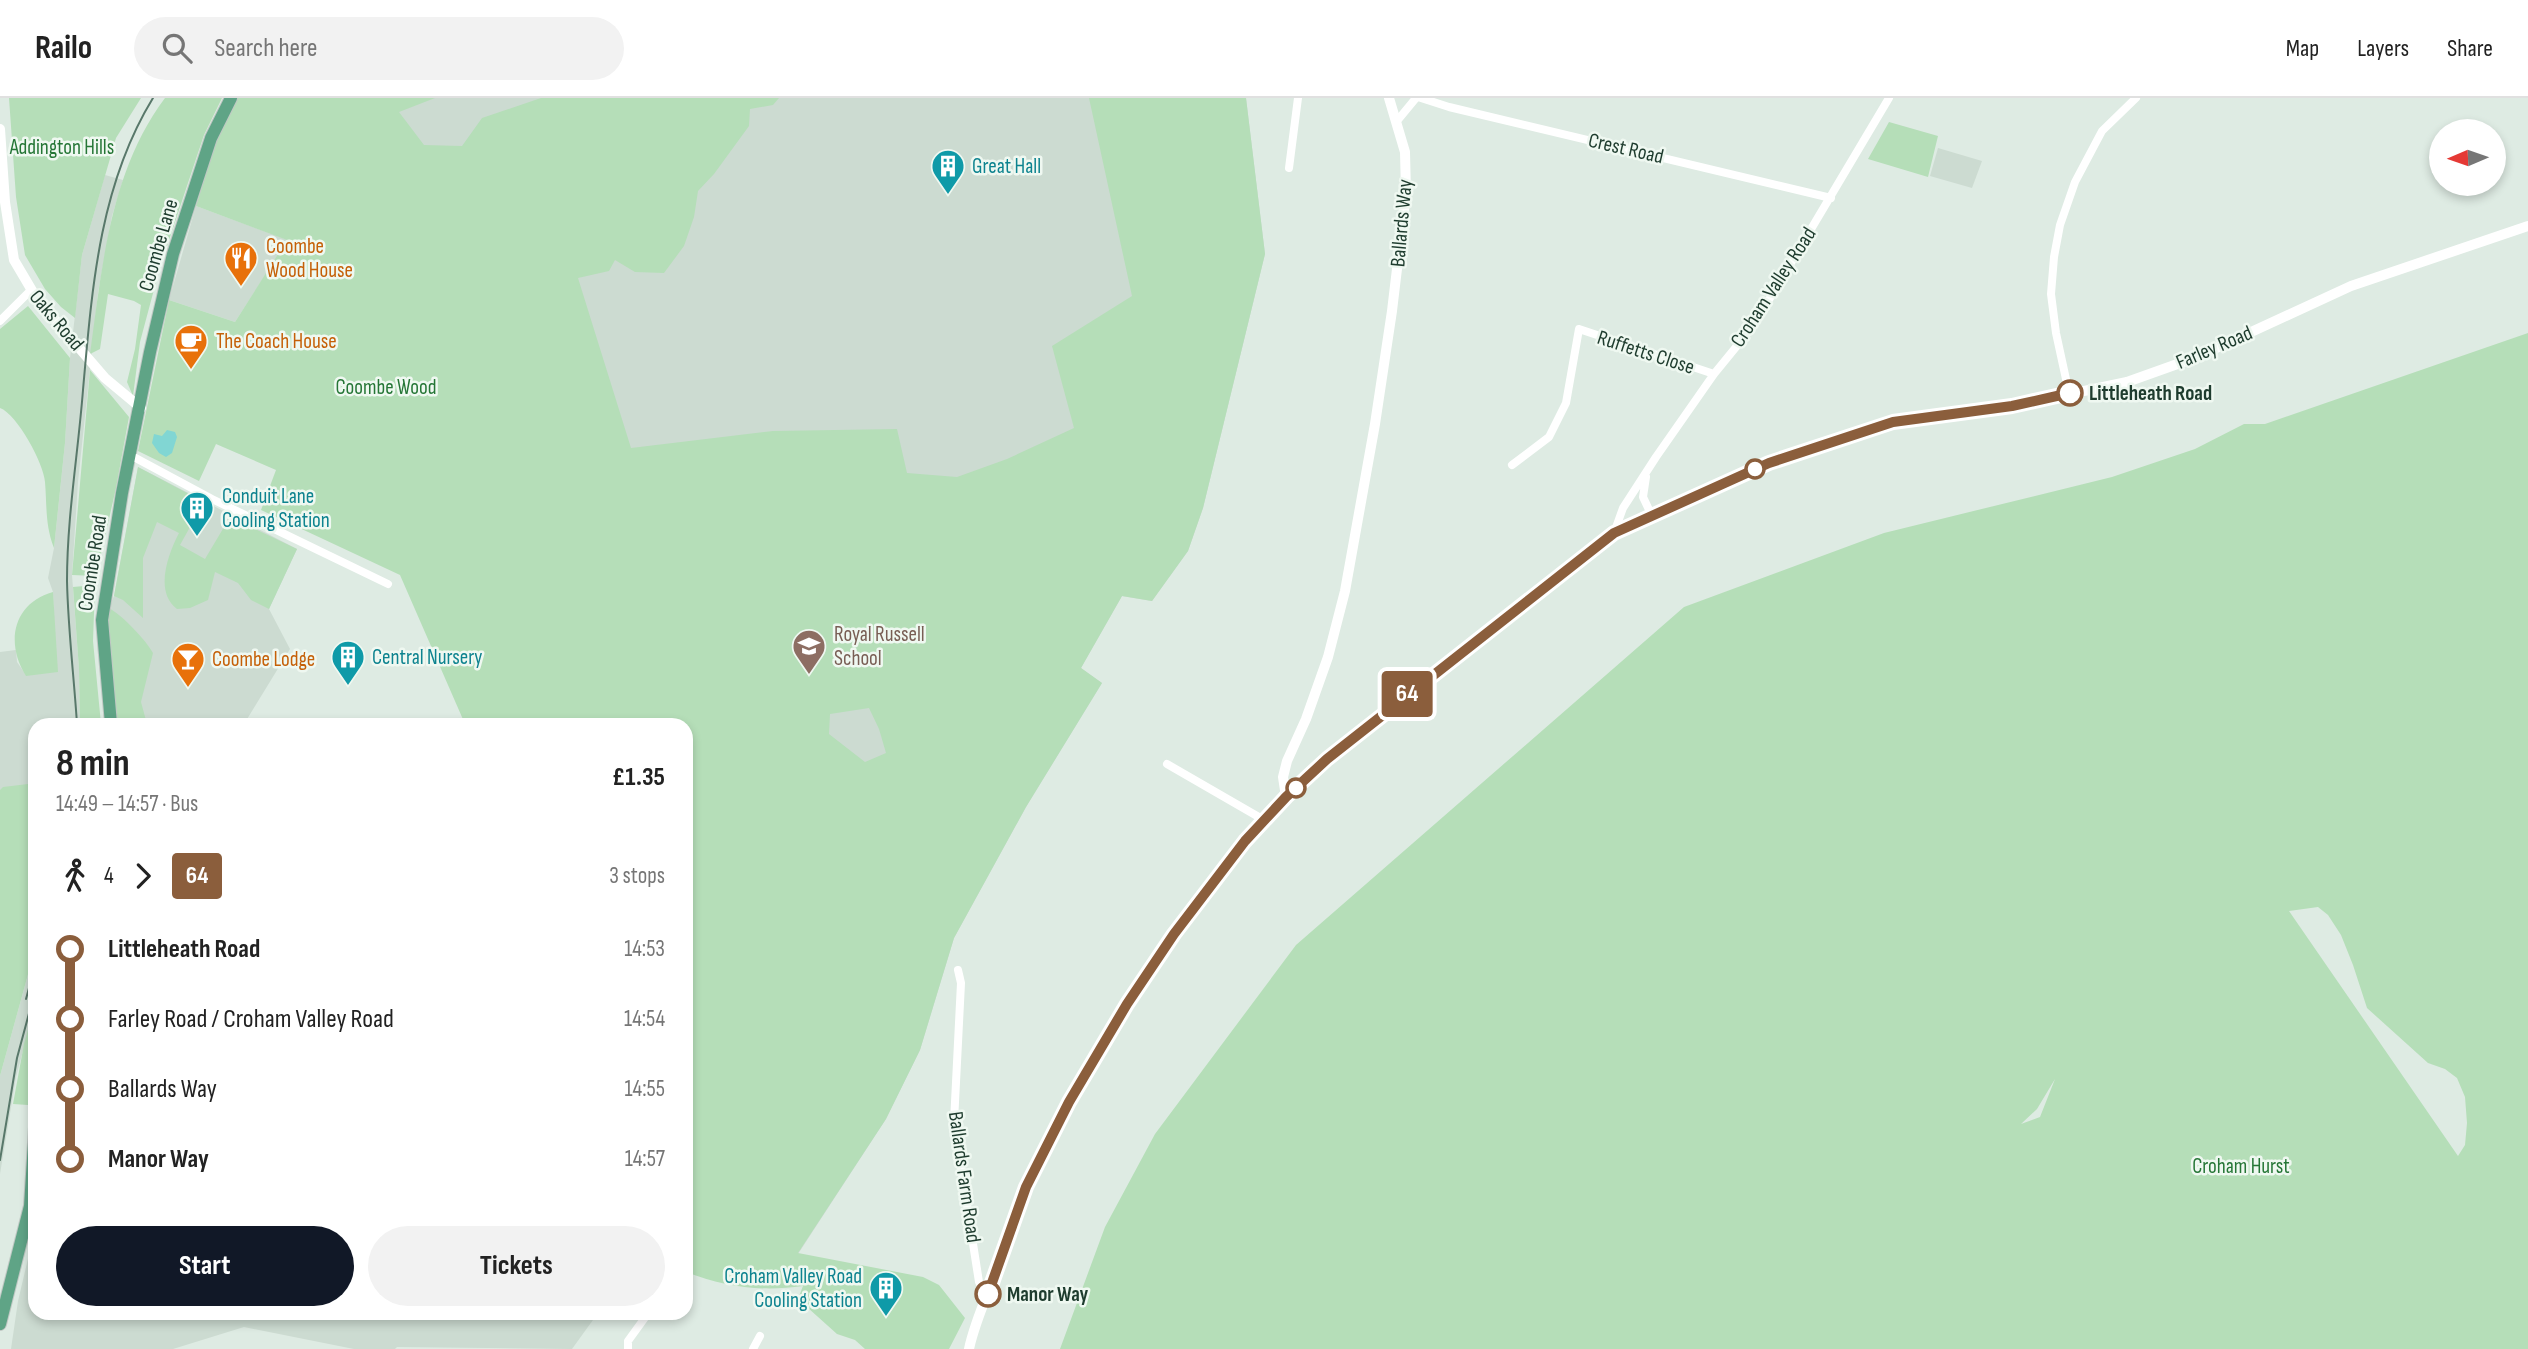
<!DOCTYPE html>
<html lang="en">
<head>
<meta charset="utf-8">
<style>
  :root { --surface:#fff; --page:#f2f2f2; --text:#222; --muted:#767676; --line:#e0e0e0; --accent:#111827 }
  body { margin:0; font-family:"Sofia Sans Condensed",sans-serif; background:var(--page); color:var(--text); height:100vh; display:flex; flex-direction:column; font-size:26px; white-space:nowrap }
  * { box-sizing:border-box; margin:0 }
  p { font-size:23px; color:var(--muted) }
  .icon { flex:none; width:38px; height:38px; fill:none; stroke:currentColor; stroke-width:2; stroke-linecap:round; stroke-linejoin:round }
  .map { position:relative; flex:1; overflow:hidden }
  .details { position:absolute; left:28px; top:620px; width:665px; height:602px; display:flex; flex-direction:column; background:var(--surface); border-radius:21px; box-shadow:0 4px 10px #0003 }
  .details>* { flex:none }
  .badge { padding:0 14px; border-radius:5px; font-size:24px; line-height:46px }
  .needle { width:46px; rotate:268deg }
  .controls { position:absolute; left:2429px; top:21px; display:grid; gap:14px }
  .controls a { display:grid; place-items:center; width:77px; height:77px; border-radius:50%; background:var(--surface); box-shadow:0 4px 10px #0003; font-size:35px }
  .map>.badge { position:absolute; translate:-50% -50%; box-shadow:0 0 0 4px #fff }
  .legs { display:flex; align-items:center; gap:10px; height:77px; padding:0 28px; font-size:23px }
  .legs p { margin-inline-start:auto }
  .summary { display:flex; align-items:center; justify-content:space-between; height:119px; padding:0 28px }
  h1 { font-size:38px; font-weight:700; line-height:52px }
  .cta { display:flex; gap:14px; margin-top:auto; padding:14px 28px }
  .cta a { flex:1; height:80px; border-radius:42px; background:var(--accent); color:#fff; font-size:28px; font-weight:700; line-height:80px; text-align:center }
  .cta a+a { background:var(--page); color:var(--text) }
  ul { padding:0 28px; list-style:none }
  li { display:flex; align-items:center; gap:24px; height:70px; font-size:26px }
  li i { display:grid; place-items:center; width:10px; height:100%; margin:0 9px; background:currentColor }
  li i::after { content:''; width:18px; height:18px; margin:-9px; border:5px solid; border-radius:50%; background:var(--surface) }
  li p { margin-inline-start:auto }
  li:first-child i { background:linear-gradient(#0000 50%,currentColor 0) }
  li:last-child i { background:linear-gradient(currentColor 50%,#0000 0) }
  header { display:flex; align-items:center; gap:42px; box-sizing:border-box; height:98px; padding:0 35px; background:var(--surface); border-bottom:2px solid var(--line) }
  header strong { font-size:33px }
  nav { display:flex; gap:38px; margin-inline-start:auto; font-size:24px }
  .search { width:490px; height:63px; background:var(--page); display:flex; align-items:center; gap:18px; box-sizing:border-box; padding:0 24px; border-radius:38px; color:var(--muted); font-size:26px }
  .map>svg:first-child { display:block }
</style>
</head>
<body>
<header>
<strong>Railo</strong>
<div class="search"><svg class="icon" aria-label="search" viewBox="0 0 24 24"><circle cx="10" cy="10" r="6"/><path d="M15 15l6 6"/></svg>Search here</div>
<nav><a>Map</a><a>Layers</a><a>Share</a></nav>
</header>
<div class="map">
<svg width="2528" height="1251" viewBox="0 0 2528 1251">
  <rect width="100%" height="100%" fill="#deebe3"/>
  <path fill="#ccdbd1" d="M292 0H1246L1265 156 1203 410 1188 453 1152 503 1122 498 1081 570 1102 585 1026 709 954 840 920 952 886 1021 798 1156 686 1086V626Z
    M1938 50 1982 63 1972 90 1930 78Z
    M105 77 123 82 112 118 98 195 78 384 72 477 79 571 80 626H35V709L0 706V554L16 552 17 564 26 577 45 574 54 526 53 494 48 480 54 450 65 345 70 260 82 157Z
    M196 108 288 142 235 224 169 202Z
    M138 369 297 451 269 511 290 551 244 626H117L107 515 114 498Z
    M35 851V908L16 979 0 1076V978Z
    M35 1131V1214L598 1215 572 1251 397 1249 395 1251H354L244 1229 173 1251H11L18 1203Z"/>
  <path fill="#b5deb8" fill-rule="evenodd" d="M9 0H141L116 40 82 157 75 220 61 209 45 191 25 157 16 99Z
    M165 0H222L204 37 160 169 140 244 133 298 127 284 135 251 141 207 134 203 108 196 100 251 90 256C102 169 110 73 165 0Z
    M238 0H435L399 14 424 47 462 48 482 20 541 0H779L773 7 750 11 749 28 714 76 698 93 694 119 684 148 664 175 635 174 615 162 609 173 578 180 631 350 773 333 897 331 907 375 957 379 1007 361 1074 330 1052 248 1132 198 1089 0H1246L1265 156 1203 410 1188 453 1152 503 1122 498 1081 570 1102 585 1026 709 954 840 920 952 886 1021 798 1155 923 1179 939 1187 965 1220 949 1251H865L855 1242 837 1236 798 1201 803 1188C762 1194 725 1189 686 1174V626H465L400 477 261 412 276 372 216 346 199 383 138 353 169 202 235 224 287 142 196 108 215 46ZM869 610 879 631 886 655 865 664 829 636 830 616Z
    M1889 24 1938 38 1928 79 1868 61Z
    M28 208 70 260 65 345 54 450C45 427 47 408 45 384 44 366 17 316 0 310V231Z
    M2528 235V1251H1060L1105 1129 1155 1036 1296 847 1684 509 1884 435 2112 379 2195 351 2244 326H2265ZM2318 809 2328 817 2341 837 2353 867 2367 910 2428 965 2445 971 2457 980 2465 999 2467 1025 2465 1047 2458 1058 2289 813ZM2055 981 2040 1019 2021 1026 2037 1011Z
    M90 272 129 319 116 390 96 478 72 477Z
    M138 369 204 404 180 447 205 461 230 419 297 451 269 511 251 502 238 485 215 474 208 502 190 510 177 511C154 494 168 456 179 435L157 424 143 460V520L123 502 114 498Z
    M95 487 93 543 101 626H80L79 571 73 489Z
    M53 494 58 574 26 578C5 545 13 505 53 494Z
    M109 510C123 518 146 542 153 555L141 604 147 626H117L107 515Z
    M28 686 35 688V851L0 978V692L3 689Z
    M35 907V976L28 1007 13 1006 24 946Z"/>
  <path fill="#81d6d3" d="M167 332 175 334 177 339 172 355 166 359 159 355 152 345 154 336 162 338Z"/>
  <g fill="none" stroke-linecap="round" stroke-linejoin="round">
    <defs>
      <path id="primary" d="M111 626 102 522 122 395 150 254 173 156 211 40 231 0
        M0 1226 30 1108 35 1029"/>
    </defs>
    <use href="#primary" stroke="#c0c8c4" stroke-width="14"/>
    <path stroke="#fff" stroke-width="8" d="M1421 0 1449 9 1831 100
      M1397 23 1416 0
      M1289 70 1298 0
      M0 223 30 193
      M2069 295 2056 235 2051 196 2054 159 2060 127 2075 84 2102 33 2136 0
      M130 357 212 401 388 486
      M1512 367 1549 339 1566 305 1579 231 1714 276
      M1646 379 1643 399 1651 416
      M1614 435 1623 410 1656 359 1714 276 1754 227 1889 0
      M1167 666 1264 722
      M958 872 961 885 954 1024 979 1184 987 1200
      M628 1251V1243L649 1214
      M753 1251 760 1238"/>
    <path stroke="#fff" stroke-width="10" d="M0 31 5 104 14 162 37 201 105 280 141 310
      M1286 699 1283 679 1287 663 1306 621 1328 559 1345 493 1375 326 1392 213 1406 95 1405 54 1389 0
      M969 1251C975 1222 989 1194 999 1166 1008 1140 1015 1112 1027 1087 1100 931 1201 777 1327 661L1614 435 1651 416 1769 365 1893 325 2012 308 2127 284 2197 259 2351 188 2528 128"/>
    <use href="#primary" stroke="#5fa486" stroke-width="12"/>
    <path stroke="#58786a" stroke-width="2" d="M77 626C74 579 68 531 67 483 67 419 78 356 83 292 92 191 99 88 153 0
      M26 901 35 868
      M0 1062 17 960 35 893"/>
  </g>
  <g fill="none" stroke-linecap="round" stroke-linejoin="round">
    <defs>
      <path id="line-1" d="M988 1196 1026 1089 1069 1004 1127 906 1174 836 1245 743 1286 699 1327 661 1614 435 1769 365 1893 324 2012 308 2070 295"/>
    </defs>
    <use href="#line-1" stroke="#fff" stroke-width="16"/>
    <use href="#line-1" stroke="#8b5e3c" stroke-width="10"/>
  </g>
  <defs>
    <symbol id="building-pin" viewBox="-11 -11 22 30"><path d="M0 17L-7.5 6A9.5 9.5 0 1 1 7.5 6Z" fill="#0f9aa8" stroke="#eff8f1"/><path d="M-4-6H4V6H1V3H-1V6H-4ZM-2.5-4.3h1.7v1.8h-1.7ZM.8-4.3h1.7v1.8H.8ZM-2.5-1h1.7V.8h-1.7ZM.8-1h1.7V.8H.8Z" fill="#fff"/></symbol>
    <symbol id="restaurant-pin" viewBox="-11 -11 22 30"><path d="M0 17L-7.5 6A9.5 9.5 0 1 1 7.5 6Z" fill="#e8710a" stroke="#eff8f1"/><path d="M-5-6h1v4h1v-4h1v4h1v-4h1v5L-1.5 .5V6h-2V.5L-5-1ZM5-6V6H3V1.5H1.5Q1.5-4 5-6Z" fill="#fff"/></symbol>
    <symbol id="cafe-pin" viewBox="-11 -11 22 30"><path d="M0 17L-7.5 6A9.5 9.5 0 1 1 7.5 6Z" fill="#e8710a" stroke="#eff8f1"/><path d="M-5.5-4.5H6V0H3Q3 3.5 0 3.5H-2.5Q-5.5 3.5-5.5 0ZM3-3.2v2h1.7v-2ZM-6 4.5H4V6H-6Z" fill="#fff"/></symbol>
    <symbol id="school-pin" viewBox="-11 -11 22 30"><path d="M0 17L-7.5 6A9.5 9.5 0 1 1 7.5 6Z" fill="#8d6e63" stroke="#eff8f1"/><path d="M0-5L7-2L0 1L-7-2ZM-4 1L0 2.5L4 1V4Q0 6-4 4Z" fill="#fff"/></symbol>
    <symbol id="bar-pin" viewBox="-11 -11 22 30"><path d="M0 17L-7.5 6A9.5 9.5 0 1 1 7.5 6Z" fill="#e8710a" stroke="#eff8f1"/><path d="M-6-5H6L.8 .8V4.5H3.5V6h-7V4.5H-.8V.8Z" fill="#fff"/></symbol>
  </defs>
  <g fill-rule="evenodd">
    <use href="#building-pin" x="929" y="49" width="38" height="52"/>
    <use href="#restaurant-pin" x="222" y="141" width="38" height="52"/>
    <use href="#cafe-pin" x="172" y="224" width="38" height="52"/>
    <use href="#building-pin" x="178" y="391" width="38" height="52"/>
    <use href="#school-pin" x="790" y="529" width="38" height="52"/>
    <use href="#building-pin" x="329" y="540" width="38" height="52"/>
    <use href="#bar-pin" x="169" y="542" width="38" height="52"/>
    <use href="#building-pin" x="867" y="1171" width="38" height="52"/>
  </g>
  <g fill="#fff" stroke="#8b5e3c" stroke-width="3.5">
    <circle cx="2070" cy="295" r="12"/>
    <circle cx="1755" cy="371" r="9"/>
    <circle cx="1296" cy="690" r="9"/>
    <circle cx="988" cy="1196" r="12"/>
  </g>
  <g text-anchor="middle" stroke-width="5" stroke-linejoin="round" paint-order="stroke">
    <g font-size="21" fill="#257636" stroke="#eff8f1">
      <text x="62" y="56">Addington Hills</text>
      <text x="386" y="296">Coombe Wood</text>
      <text x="2241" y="1075">Croham Hurst</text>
    </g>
    <g font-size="21" fill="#1e3c2e" stroke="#eff8f1">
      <text transform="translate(1626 50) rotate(13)" y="7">Crest Road</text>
      <text transform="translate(1401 125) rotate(-85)" y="7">Ballards Way</text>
      <text transform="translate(158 147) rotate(-74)" y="7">Coombe Lane</text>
      <text transform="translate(1773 189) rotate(-57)" y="7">Croham Valley Road</text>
      <text transform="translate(57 222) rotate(50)" y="7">Oaks Road</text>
      <text transform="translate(2214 249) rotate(-23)" y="7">Farley Road</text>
      <text transform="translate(1646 254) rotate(18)" y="7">Ruffetts Close</text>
      <text transform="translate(92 465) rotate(-81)" y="7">Coombe Road</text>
      <text transform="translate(965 1079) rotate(82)" y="7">Ballards Farm Road</text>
    </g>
    <g font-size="21" fill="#0d838f" stroke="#eff8f1" text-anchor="start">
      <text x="972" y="75">Great Hall</text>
      <text x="222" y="405">Conduit Lane<tspan x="222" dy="24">Cooling Station</tspan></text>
      <text x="372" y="566">Central Nursery</text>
      <text x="862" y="1185" text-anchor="end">Croham Valley Road<tspan x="862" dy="24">Cooling Station</tspan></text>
    </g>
    <g font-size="21" fill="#c56008" stroke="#eff8f1" text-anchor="start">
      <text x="266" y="155">Coombe<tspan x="266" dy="24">Wood House</tspan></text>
      <text x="216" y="250">The Coach House</text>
      <text x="212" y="568">Coombe Lodge</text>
    </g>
    <g font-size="21" font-weight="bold" fill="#1e3c2e" stroke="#eff8f1" text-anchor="start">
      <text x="2089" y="302">Littleheath Road</text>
      <text x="1007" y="1203">Manor Way</text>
    </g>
    <g font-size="21" fill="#785e54" stroke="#eff8f1" text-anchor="start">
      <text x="834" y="543">Royal Russell<tspan x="834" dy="24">School</tspan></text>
    </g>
  </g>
</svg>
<div class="controls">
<a><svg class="needle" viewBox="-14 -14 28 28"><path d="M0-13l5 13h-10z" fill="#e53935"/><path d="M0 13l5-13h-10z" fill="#767676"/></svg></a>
</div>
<b class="badge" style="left:1407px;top:596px;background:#8b5e3c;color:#fff">64</b>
<section class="details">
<div class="summary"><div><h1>8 min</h1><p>14:49 – 14:57 · Bus</p></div><b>£1.35</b></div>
<div class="legs"><svg class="icon" aria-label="walk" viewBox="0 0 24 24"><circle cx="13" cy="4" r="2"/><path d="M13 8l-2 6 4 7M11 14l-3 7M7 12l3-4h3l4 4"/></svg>4<svg class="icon" aria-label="forward" viewBox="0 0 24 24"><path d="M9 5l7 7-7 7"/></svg><b class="badge" style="background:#8b5e3c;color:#fff">64</b><p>3 stops</p></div>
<ul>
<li><i style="color:#8b5e3c"></i><b>Littleheath Road</b><p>14:53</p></li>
<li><i style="color:#8b5e3c"></i><span>Farley Road / Croham Valley Road</span><p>14:54</p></li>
<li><i style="color:#8b5e3c"></i><span>Ballards Way</span><p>14:55</p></li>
<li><i style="color:#8b5e3c"></i><b>Manor Way</b><p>14:57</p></li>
</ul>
<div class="cta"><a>Start</a><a>Tickets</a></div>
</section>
</div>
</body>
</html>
